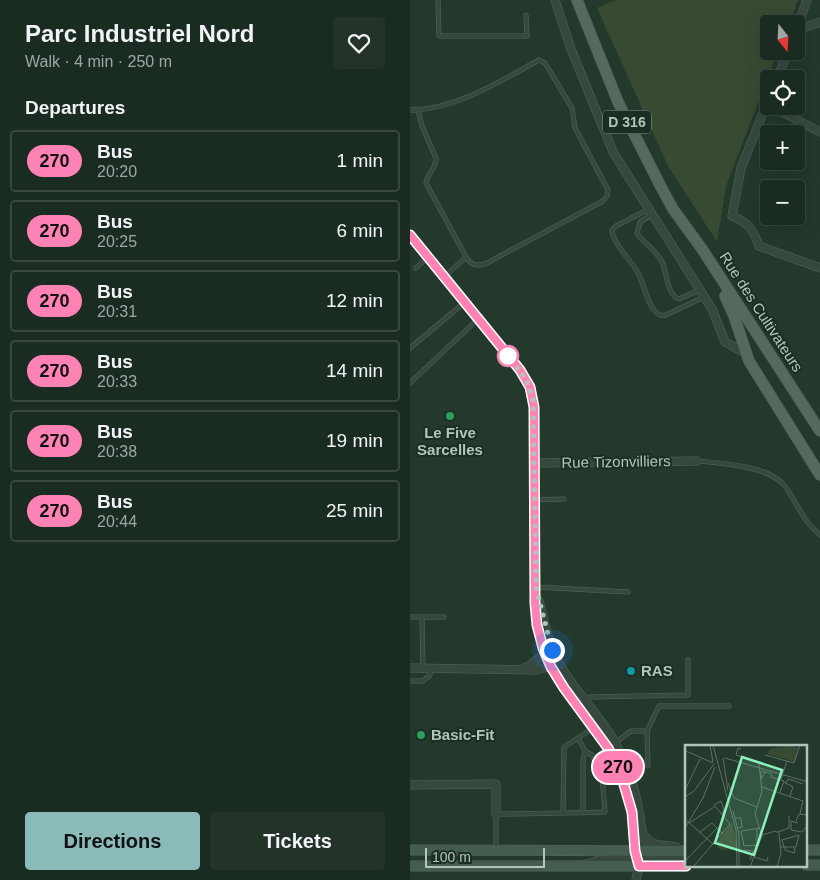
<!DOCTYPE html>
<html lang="en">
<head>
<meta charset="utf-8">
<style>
  :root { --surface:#1a2b21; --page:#23332a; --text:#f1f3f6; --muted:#9fa7a5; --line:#38473f; --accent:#8bbbb9 }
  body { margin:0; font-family:Arial,sans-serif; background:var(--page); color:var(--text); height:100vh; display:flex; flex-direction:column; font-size:19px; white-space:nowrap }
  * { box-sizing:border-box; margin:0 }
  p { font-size:16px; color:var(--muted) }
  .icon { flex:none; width:28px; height:28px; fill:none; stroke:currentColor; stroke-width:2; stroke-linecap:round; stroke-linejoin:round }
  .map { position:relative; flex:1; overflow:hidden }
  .drawer { display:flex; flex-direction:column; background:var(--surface); width:410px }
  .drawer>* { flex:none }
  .badge { padding:0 10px; border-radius:16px; font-size:18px; line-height:32px }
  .needle { width:32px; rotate:162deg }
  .buttons { position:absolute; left:350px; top:15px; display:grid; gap:10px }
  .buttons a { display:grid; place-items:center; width:45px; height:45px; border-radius:5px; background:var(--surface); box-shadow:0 5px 20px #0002,0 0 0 1px var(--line); font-size:25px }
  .scale { position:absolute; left:15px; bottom:12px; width:120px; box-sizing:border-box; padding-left:5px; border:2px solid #b2c5bb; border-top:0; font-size:14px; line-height:18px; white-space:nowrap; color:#b2c5bb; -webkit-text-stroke:4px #1c2e24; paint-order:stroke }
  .you { position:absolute; width:25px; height:25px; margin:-12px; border:4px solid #fff; border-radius:50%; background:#1a73e8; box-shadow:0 0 0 8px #1a73e833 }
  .map>.badge { position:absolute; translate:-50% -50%; box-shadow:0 0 0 2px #fff }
  h2 { padding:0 25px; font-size:19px; line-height:45px }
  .round { display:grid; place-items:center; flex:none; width:52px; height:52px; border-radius:5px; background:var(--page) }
  .summary { display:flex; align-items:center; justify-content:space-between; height:85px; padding:0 25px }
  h1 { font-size:24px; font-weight:600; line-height:38px }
  .primary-button { display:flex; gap:10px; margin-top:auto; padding:10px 25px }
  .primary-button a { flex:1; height:58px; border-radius:5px; background:var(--accent); color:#111; font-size:20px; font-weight:600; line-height:58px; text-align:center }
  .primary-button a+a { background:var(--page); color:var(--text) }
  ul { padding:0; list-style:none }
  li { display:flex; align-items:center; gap:15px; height:62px; margin:0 10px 8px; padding:0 15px; border:2px solid var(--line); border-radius:5px }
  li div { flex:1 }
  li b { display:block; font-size:19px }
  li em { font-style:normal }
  li .badge { min-width:55px; font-weight:700; text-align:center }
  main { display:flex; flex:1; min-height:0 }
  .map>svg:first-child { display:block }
</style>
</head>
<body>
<main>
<section class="drawer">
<div class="summary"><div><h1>Parc Industriel Nord</h1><p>Walk · 4 min · 250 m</p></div><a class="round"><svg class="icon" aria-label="heart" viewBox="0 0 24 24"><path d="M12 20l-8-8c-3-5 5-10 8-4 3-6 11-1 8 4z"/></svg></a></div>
<h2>Departures</h2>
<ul>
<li><span class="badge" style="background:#ff82b4;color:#111">270</span><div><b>Bus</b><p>20:20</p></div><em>1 min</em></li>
<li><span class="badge" style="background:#ff82b4;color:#111">270</span><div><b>Bus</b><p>20:25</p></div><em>6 min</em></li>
<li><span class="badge" style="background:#ff82b4;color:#111">270</span><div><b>Bus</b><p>20:31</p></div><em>12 min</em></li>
<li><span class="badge" style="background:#ff82b4;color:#111">270</span><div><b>Bus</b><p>20:33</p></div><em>14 min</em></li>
<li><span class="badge" style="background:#ff82b4;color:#111">270</span><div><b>Bus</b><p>20:38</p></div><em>19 min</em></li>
<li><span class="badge" style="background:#ff82b4;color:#111">270</span><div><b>Bus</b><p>20:44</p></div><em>25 min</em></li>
</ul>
<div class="primary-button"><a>Directions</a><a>Tickets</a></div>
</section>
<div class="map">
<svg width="410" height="880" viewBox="0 0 410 880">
  <rect width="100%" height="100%" fill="#23392c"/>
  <path fill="#394a32" d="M206 0H388L379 24H359V51H368L316 186 307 242 258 166 187 8Z"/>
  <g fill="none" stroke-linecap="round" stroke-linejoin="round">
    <defs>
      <path id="service" d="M28 0 29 36H117L116 15
        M0 110C46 110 90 81 129 60L135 63 162 108 165 128 198 190 197 196 193 201 75 264C66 266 62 266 56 257L34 277
        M8 110 12 126 26 158C27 167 17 174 16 183L56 257
        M239 209 206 226 202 230C203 244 221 260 228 273 235 285 236 303 246 312 249 316 252 316 256 315L294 297
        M243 214 230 222 227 233C234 245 247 249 253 264 257 274 257 295 269 299L290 290
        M6 268 18 257
        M0 348 55 302
        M0 383 68 319
        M287 461C310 463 359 466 374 485 387 502 393 522 410 535
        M125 500 154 499
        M126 587 218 592
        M0 617H34
        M12 617 13 668
        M0 681H13L20 675 21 668
        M175 699 180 697 278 695V660
        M237 731 249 706H319
        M168 738 183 728
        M206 742 221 731H237L238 766
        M173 813V759L175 751
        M86 849V814C122 814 159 813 195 812L192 775 182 755 175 751 168 738 154 747 153 813"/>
      <path id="minor" d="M145 0 161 49 203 152 302 309 315 342 335 353
        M388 25 396 27 410 22
        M386 30 397 0
        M367 79 378 51
        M359 98 331 168 322 216C338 222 344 231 349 246L410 268
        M361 106 410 132
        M125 463 287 461
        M0 668 126 670 134 668 146 663
        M112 669 119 666 129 658 141 654
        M0 785 86 784V814
        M226 880 229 866"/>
      <path id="tertiary" d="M0 235 110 370 120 387 124 407 125 603C127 651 149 681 177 718 187 731 197 744 204 759 213 776 219 795 222 813 224 831 225 848 229 866
        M129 602C135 627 140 652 155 674 170 698 192 719 206 745 224 778 231 814 233 851L232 856
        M232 833C240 847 251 846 266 847
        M176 865 191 860 221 858 231 853
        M229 866 236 861 259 860 276 856"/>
      <path id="secondary" d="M0 850 276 851
        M396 850H410
        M396 865H410
        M0 866H276"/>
      <path id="primary" d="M167 0 208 102 251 187 263 209 292 249 410 431
        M315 296 324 316 339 361 410 475"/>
    </defs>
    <use href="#service" stroke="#55675d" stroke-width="5"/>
    <use href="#minor" stroke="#55675d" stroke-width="9"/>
    <use href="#tertiary" stroke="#55675d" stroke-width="10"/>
    <use href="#secondary" stroke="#55675d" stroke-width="11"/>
    <use href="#primary" stroke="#43554b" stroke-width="12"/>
    <use href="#service" stroke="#37493f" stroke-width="4"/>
    <use href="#minor" stroke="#37493f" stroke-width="8"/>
    <use href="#tertiary" stroke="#37493f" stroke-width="9"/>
    <use href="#secondary" stroke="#455c50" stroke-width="10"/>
    <use href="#primary" stroke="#55695e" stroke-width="11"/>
  </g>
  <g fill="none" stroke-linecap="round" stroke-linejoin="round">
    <defs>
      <path id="line" d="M0 235 110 370 120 387 124 407 125 603 127 625 133 648 141 667 154 688 198 748 210 771 222 812 225 851 229 866H276"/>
    </defs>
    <use href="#line" stroke="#fff" stroke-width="11"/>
    <use href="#line" stroke="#ff82b4" stroke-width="8"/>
    <path stroke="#b2c5bb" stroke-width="5" stroke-dasharray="0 9" d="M98 356 97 355 116 379 123 399 126 587 142 650"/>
  </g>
  <circle fill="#fff" stroke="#ff82b4" stroke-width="2.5" cx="98" cy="356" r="10"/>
  <g fill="#2e9e5b" stroke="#1c2e24" stroke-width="2">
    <circle cx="40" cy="416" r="5"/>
    <circle cx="11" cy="735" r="5"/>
  </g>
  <circle fill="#0f9aa8" stroke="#1c2e24" stroke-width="2" cx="221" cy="671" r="5"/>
  <g text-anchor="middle" stroke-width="4" stroke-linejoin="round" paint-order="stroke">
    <rect fill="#1c2e24" stroke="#85988e" stroke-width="1" x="193" y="110.5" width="48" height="23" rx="4"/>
    <g font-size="14" font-weight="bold" fill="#b2c5bb">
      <text x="217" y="127">D 316</text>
    </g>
    <g font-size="15" fill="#b2c5bb" stroke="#1c2e24">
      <text transform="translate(351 312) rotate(57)" y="5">Rue des Cultivateurs</text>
      <text transform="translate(206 462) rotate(-1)" y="5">Rue Tizonvilliers</text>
    </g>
    <g font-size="15" font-weight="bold" fill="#b2c5bb" stroke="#1c2e24" text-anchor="start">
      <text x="40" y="438" text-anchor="middle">Le Five<tspan x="40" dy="17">Sarcelles</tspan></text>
      <text x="231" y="676">RAS</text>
      <text x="21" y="740">Basic-Fit</text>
    </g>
  </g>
  <g transform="translate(275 745)">
    <rect width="122" height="122" fill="#23392c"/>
    <path d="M99 0 113 3 110 17 82 9 85 4 96 2 98 4ZM47 77 52 104 35 105 31 99Z" fill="#394a32"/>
    <path fill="none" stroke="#5c7165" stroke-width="1" d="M25 0 28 17M28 0 51 85 52 122M56 4 53 3 51 10 99 25M1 6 28 18M80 10 109 18 115 0M38 13 43 46M40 13 123 37M80 27 76 34V26H78L80 27 87 29 86 32 99 36 95 47M96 34 102 16M99 37 108 42 105 51M43 38 49 53 72 62M101 38 103 34 118 39M77 42 118 56 115 69M0 45 15 14M0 52 9 46 29 19M29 60 36 56 39 65 36 70M48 66 54 89V122M50 73H56L57 82 53 83M0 74 29 100M111 76 114 69 123 70M4 78 29 62M113 78 106 76V85L117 87 123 80M0 83 18 53 30 22M93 87 104 83V71M14 88 27 78 38 89M77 90 90 86 94 88 96 108 92 122M72 100V84M74 100 59 101 56 86 75 83M95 102H111L114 90 97 95 99 102M100 102V105L109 108 110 103M59 105 68 106 65 115M69 112 82 116 83 112M0 116 32 83M8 122 45 79 29 60M65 122 77 91 70 69 77 46 74 19"/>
    <path fill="#8cf0ba" fill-opacity="0.15" stroke="#8cf0ba" stroke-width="2.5" d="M57 12 97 25 69 110 30 98Z"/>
    <rect width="122" height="122" fill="none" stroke="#b2c5bb" stroke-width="2.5"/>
  </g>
</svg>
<div class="buttons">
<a><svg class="needle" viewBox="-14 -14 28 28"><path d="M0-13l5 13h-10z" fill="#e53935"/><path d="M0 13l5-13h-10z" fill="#9fa7a5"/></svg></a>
<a><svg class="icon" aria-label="locate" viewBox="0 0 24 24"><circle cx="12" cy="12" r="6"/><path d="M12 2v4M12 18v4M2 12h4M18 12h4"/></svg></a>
<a>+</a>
<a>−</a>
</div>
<div class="scale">100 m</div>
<div class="you" style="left:142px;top:650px"></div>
<b class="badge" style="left:208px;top:767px;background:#ff82b4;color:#111">270</b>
</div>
</main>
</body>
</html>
